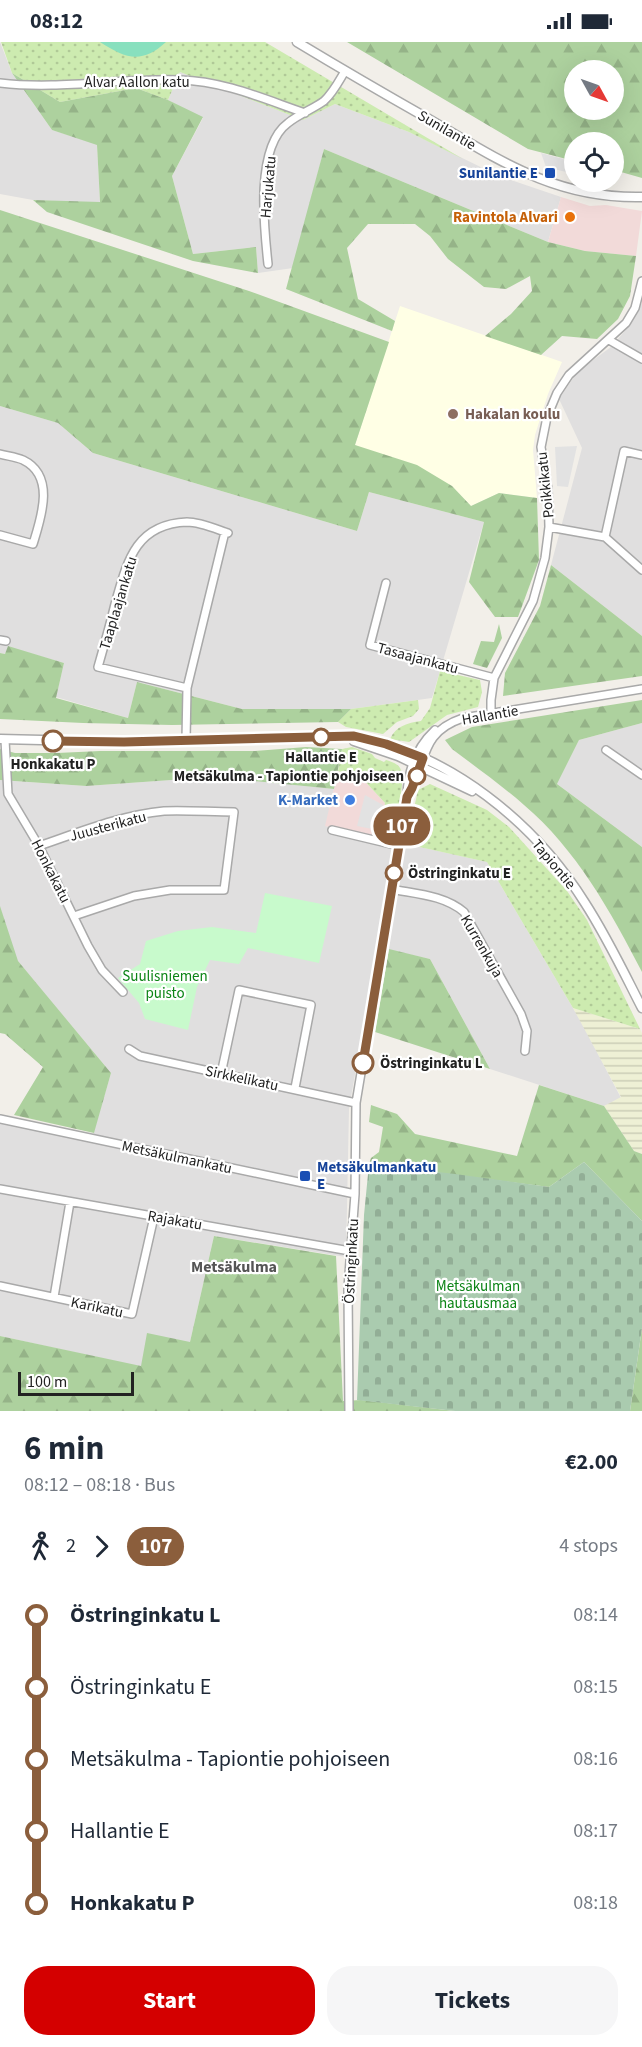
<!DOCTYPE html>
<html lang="en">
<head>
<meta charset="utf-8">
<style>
  :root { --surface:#fff; --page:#f6f6f7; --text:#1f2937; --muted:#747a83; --accent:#d40000 }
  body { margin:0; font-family:"Source Sans 3",sans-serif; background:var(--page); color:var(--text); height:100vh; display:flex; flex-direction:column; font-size:22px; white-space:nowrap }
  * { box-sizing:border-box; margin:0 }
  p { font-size:20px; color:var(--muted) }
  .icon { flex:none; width:33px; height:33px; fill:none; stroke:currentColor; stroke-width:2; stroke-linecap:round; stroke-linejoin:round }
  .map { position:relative; height:1369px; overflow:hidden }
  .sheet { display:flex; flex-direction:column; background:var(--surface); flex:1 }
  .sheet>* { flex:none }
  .badge { padding:0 12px; border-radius:20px; font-size:21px; line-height:39px }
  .needle { width:39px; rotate:130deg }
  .buttons { position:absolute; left:564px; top:18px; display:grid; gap:12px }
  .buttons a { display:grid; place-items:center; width:60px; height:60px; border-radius:50%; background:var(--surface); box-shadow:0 6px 24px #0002; font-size:30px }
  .scale { position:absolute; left:18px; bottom:15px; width:116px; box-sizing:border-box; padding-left:6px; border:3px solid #222; border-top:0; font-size:16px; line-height:21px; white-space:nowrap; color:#222; -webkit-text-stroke:4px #fff; paint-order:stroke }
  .map>.badge { position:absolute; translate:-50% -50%; box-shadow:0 0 0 3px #fff }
  .legs { display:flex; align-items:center; gap:9px; height:66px; padding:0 24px; font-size:20px }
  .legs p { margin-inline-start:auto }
  .summary { display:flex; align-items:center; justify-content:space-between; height:102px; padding:0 24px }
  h1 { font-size:33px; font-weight:700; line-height:45px }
  .cta { display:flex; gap:12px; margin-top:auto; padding:12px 24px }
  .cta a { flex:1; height:69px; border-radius:24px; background:var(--accent); color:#fff; font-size:24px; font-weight:700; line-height:69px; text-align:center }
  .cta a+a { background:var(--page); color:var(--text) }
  ul { padding:0 24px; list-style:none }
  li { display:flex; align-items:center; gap:21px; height:72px; font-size:22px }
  li i { display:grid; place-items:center; width:9px; height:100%; margin:0 8px; background:currentColor }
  li i::after { content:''; width:15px; height:15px; margin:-8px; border:4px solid; border-radius:50%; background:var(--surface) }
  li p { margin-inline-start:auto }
  li:first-child i { background:linear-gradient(#0000 50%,currentColor 0) }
  li:last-child i { background:linear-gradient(currentColor 50%,#0000 0) }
  .status { display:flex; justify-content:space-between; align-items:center; height:42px; padding:0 30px; background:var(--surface); direction:ltr }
  .status svg { height:16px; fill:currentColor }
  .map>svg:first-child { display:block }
</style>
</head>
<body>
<div class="status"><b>08:12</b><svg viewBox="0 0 49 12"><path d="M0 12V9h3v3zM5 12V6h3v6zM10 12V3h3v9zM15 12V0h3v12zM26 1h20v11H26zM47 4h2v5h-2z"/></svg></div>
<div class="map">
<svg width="642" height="1369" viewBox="0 0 642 1369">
  <defs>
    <pattern id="farmland-rules" width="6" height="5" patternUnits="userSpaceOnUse" patternTransform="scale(1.5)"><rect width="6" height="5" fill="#eef0d5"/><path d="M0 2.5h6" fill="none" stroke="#ccceb7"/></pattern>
    <pattern id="grass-dots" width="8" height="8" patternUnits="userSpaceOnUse" patternTransform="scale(1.5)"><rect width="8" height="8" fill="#cdebb0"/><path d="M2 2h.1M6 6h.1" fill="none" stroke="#b0c997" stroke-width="1.8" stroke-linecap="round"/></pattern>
    <pattern id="forest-firs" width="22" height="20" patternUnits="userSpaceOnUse" patternTransform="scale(1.5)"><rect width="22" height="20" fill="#add19e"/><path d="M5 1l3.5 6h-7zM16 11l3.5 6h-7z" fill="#95b388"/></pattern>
    <pattern id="cemetery-stones" width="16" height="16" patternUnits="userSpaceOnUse" patternTransform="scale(1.5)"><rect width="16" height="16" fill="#aacbaf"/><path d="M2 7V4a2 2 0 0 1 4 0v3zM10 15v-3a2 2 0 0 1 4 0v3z" fill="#92ae96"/></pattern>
  </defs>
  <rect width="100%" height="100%" fill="#f2efe9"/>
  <path fill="#e0dfdf" d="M0 0 12 31 52 88 97 102 100 161 33 158 0 152Z
    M180 30 303 78 335 62 409 90 499 134 561 155 548 200 324 107 293 226 258 231 256 205 193 212 172 134 203 76 168 58Z
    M642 261V594L551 523 582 406 559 357 578 329 611 305 630 283Z
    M0 364 58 381 93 411 357 489 369 450 484 480 432 656 351 667H242L137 640 128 676 56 655 64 621 8 605 5 612 0 611Z
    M642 681V805L557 742 579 698Z
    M214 735 334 747 326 784 487 820 583 983 621 1056 604 1064 490 1027 430 917 377 905 349 1067 346 1215 214 1194 190 1300 142 1325 0 1294V1080L91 1099 111 1031 16 917 0 865V738L86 744Z"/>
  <path fill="#f2dad9" d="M561 155 590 164 606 163 642 169 636 214 585 209 548 200Z
    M338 729 360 734 385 761 378 796 325 784Z"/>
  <path fill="#ffffe5" d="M400 264 562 320 548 352 535 393 533 408 537 456 499 451 471 464 452 444 355 403Z"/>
  <path fill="url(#farmland-rules)" d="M573 966 640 987 642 991V1112L634 1109 604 1064 621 1055Z"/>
  <path fill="url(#grass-dots)" d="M1 0H265L463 117 409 90 335 62 303 78 180 30 168 58 136 46 60 60 12 31Z
    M440 629 480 638 482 650 478 665 447 673 409 700 390 697C396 684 407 681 421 679L430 666Z
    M418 658 419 667 413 674 397 680 383 692 346 685 338 680 351 667Z
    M352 705 372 712 375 716 384 720 386 718C392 720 399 722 401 728 406 738 395 781 393 794L379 791 385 761 360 734 338 729 342 707Z
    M430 742 487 768 509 785 567 849 587 878 640 987 573 966 487 820 406 802 418 748Z"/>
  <path fill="url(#forest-firs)" fill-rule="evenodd" d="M347 0H642V136L614 128V100H574V119L528 107ZM574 28H614V68H574Z
    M12 31 60 60 136 46 168 58 203 75 172 134 193 212 256 205 258 231 193 219 47 170 33 158 100 160 97 103 52 88Z
    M324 107 548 200 585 209 636 214 630 254 618 277 597 297 562 294 541 313 485 294 511 272 532 249 530 234 506 247 484 245 448 217 430 194 415 182H368L347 206 358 257 395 279 392 289 286 247Z
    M0 168 249 249 389 300 355 403 417 423 452 444 471 464 499 451 537 456 539 518 518 575H495L469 540 484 480 369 450 357 489 93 411 58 381 0 364Z
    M551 523 642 594V634L503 654 505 631 540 564Z
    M499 582 502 596 487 626 473 622 481 599 494 600Z
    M8 604 64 621 56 656 128 676 137 640 242 667H351L338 680 172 683 83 681 0 677V611L5 612Z
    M642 658V681L579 698 557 742 642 805V930C611 870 576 807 524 763 501 743 476 725 452 707L445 698 472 685Z
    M306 705 342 707 334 747 214 735 86 744 0 738V707L15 711H57L100 709H255Z
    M0 864 18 919 111 1031 94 1091 14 1073 43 1025 5 992 0 991Z
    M389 907 430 917 490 1027 375 990Z
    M539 1043 604 1064 634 1109 642 1112V1179L584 1120 549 1145 369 1122 371 1116 379 1110 383 1085 369 1080 371 1063 397 1072 415 1092 517 1114Z
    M214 1194 336 1214 343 1359 361 1358 455 1369H0V1294L141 1324 147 1291 190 1300Z
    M642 1286V1369H630Z"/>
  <path fill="url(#cemetery-stones)" d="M584 1120 642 1179V1286L630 1369H455L357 1358 364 1173 369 1122 455 1132 549 1145Z"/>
  <path fill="#c8facc" d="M265 851 332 864 319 921 248 906 239 922 210 918 197 945 188 988 145 977 139 961 118 936 140 922 146 899 178 889 212 885 256 891Z"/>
  <path fill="#88e0be" d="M100 0H166C142 22 126 17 100 0Z"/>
  <path fill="#e2e2e2" d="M541 111 574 120V132L546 125Z
    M577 404 568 445 557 444 555 405Z
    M365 753 383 763 377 788 357 784Z"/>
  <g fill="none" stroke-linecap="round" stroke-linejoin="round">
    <defs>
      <path id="minor" d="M0 41C59 48 120 36 180 38 224 39 264 57 305 71
        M268 222C264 185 255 105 288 81 299 72 313 67 324 59 333 51 339 39 345 29
        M609 298 642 317
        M0 412C7 414 16 415 23 418 56 434 41 476 33 502L0 493
        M549 485 605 495
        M605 495 624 409 642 413
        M605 495 642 528
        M386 541 370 603 494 636
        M0 598 6 599
        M187 646 98 625C104 604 110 583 115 562 127 520 135 482 187 480 200 480 216 487 228 491
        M491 671V658L494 636 533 559 545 516 549 485 548 448 541 405 547 375 557 351 569 333 626 281 635 266 642 239
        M5 698 8 752 39 804 88 904 102 928 123 950
        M186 698 187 646 225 490
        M606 708 642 733
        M407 753C408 727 416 706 435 688
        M332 788 399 804
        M39 804C80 790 121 773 164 769 187 768 211 770 234 770L224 848H170L134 854 74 874
        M391 847C416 852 444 853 464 870L521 972 527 989 525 1009
        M129 1007 140 1014 356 1061
        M221 1032 239 948 311 963 295 1046
        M0 1077 355 1152
        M0 1147 350 1209
        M0 1244 132 1272 154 1175
        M54 1255 70 1160
        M349 1369 348 1246 355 1152 356 1061 407 755C428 721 418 691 463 676L642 647"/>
      <path id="tertiary" d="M297 0C340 26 383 51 427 76 499 118 555 157 642 155
        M0 697 125 700 354 695C449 710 535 781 585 861 607 895 624 931 642 966
        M354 699 398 714 472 749"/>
    </defs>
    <use href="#minor" stroke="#a9a9a9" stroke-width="10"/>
    <use href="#tertiary" stroke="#a9a9a9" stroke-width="11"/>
    <use href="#minor" stroke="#fff" stroke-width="7"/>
    <use href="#tertiary" stroke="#fff" stroke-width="8"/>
  </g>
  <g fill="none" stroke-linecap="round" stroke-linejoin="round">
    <defs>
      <path id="line-1" d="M53 699 124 700 354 694 386 702 423 716 412 746 407 755 363 1021"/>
    </defs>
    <use href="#line-1" stroke="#fff" stroke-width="14"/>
    <use href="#line-1" stroke="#8b5e3c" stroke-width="9"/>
  </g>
  <g fill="#1a4fb4" stroke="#fff" stroke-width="2">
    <rect x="544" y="125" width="12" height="12" rx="3"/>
    <rect x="299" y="1128" width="12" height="12" rx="3"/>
  </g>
  <circle fill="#e8710a" stroke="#fff" stroke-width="2" cx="570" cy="175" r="6"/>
  <circle fill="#8d6e63" stroke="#fff" stroke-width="2" cx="453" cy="372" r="6"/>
  <g fill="#fff" stroke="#8b5e3c" stroke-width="3">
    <circle cx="321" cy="695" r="8"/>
    <circle cx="53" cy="699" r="10"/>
    <circle cx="417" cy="734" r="8"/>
    <circle cx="394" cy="831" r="8"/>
    <circle cx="363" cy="1021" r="10"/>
  </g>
  <circle fill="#3f7fe0" stroke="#fff" stroke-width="2" cx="350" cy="758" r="6"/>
  <g text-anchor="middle" stroke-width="4.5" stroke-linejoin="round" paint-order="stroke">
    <g font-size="15" fill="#222" stroke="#fff">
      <text x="137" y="45">Alvar Aallon katu</text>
      <text transform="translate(447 88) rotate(30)" y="5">Sunilantie</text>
      <text transform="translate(268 145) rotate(-85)" y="5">Harjukatu</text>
      <text transform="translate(545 443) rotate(-96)" y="5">Poikkikatu</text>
      <text transform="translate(118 561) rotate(-73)" y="5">Taaplaajankatu</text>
      <text transform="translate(418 616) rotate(15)" y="5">Tasaajankatu</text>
      <text transform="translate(490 673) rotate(-10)" y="5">Hallantie</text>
      <text transform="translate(108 784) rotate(-15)" y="5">Juusterikatu</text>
      <text transform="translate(554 822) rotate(50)" y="5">Tapiontie</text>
      <text transform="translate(51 829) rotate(63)" y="5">Honkakatu</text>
      <text transform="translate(482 904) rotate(60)" y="5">Kurrenkuja</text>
      <text transform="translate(242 1036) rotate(12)" y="5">Sirkkelikatu</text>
      <text transform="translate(177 1115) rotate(12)" y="5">Metsäkulmankatu</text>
      <text transform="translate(175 1178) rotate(10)" y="5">Rajakatu</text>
      <text transform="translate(351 1219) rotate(-87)" y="5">Östringinkatu</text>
      <text transform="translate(97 1265) rotate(12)" y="5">Karikatu</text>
    </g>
    <g font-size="15" font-weight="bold" fill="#164399" stroke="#fff" text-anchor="end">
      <text x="538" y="136">Sunilantie E</text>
      <text x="317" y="1130" text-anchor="start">Metsäkulmankatu<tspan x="317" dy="17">E</tspan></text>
    </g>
    <g font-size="15" font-weight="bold" fill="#c56008" stroke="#fff" text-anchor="end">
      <text x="558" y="180">Ravintola Alvari</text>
    </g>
    <g font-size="15" font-weight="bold" fill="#785e54" stroke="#fff" text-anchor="start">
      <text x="465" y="377">Hakalan koulu</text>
    </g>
    <g font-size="15" font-weight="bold" fill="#222" stroke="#fff">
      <text x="321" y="720">Hallantie E</text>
      <text x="53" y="727">Honkakatu P</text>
      <text x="404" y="739" text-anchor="end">Metsäkulma - Tapiontie pohjoiseen</text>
      <text x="408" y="836" text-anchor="start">Östringinkatu E</text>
      <text x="380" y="1026" text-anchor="start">Östringinkatu L</text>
    </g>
    <g font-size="15" font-weight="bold" fill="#366cbe" stroke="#fff" text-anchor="end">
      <text x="338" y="763">K-Market</text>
    </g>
    <g font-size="15" fill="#0c8416" stroke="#fff">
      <text x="165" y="939">Suulisniemen<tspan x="165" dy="17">puisto</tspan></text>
      <text x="478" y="1249">Metsäkulman<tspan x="478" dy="17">hautausmaa</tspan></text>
    </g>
    <g font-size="16" font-weight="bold" fill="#555" stroke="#fff">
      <text x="234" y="1230">Metsäkulma</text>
    </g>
  </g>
</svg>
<div class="buttons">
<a><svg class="needle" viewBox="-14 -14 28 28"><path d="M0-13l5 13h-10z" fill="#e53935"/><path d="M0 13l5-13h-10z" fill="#747a83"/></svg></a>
<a><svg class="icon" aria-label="locate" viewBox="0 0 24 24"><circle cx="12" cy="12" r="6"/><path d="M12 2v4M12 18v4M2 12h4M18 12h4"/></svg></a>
</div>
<div class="scale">100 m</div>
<b class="badge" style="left:402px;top:784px;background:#8b5e3c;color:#fff">107</b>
</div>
<section class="sheet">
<div class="summary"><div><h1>6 min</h1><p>08:12 – 08:18 · Bus</p></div><b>€2.00</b></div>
<div class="legs"><svg class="icon" aria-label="walk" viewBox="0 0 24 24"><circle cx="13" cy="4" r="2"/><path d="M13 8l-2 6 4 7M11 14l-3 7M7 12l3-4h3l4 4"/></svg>2<svg class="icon" aria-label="forward" viewBox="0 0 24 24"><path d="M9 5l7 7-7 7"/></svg><b class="badge" style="background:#8b5e3c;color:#fff">107</b><p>4 stops</p></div>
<ul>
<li><i style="color:#8b5e3c"></i><b>Östringinkatu L</b><p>08:14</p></li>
<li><i style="color:#8b5e3c"></i><span>Östringinkatu E</span><p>08:15</p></li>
<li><i style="color:#8b5e3c"></i><span>Metsäkulma - Tapiontie pohjoiseen</span><p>08:16</p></li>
<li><i style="color:#8b5e3c"></i><span>Hallantie E</span><p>08:17</p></li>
<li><i style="color:#8b5e3c"></i><b>Honkakatu P</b><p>08:18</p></li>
</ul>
<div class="cta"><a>Start</a><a>Tickets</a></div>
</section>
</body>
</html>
